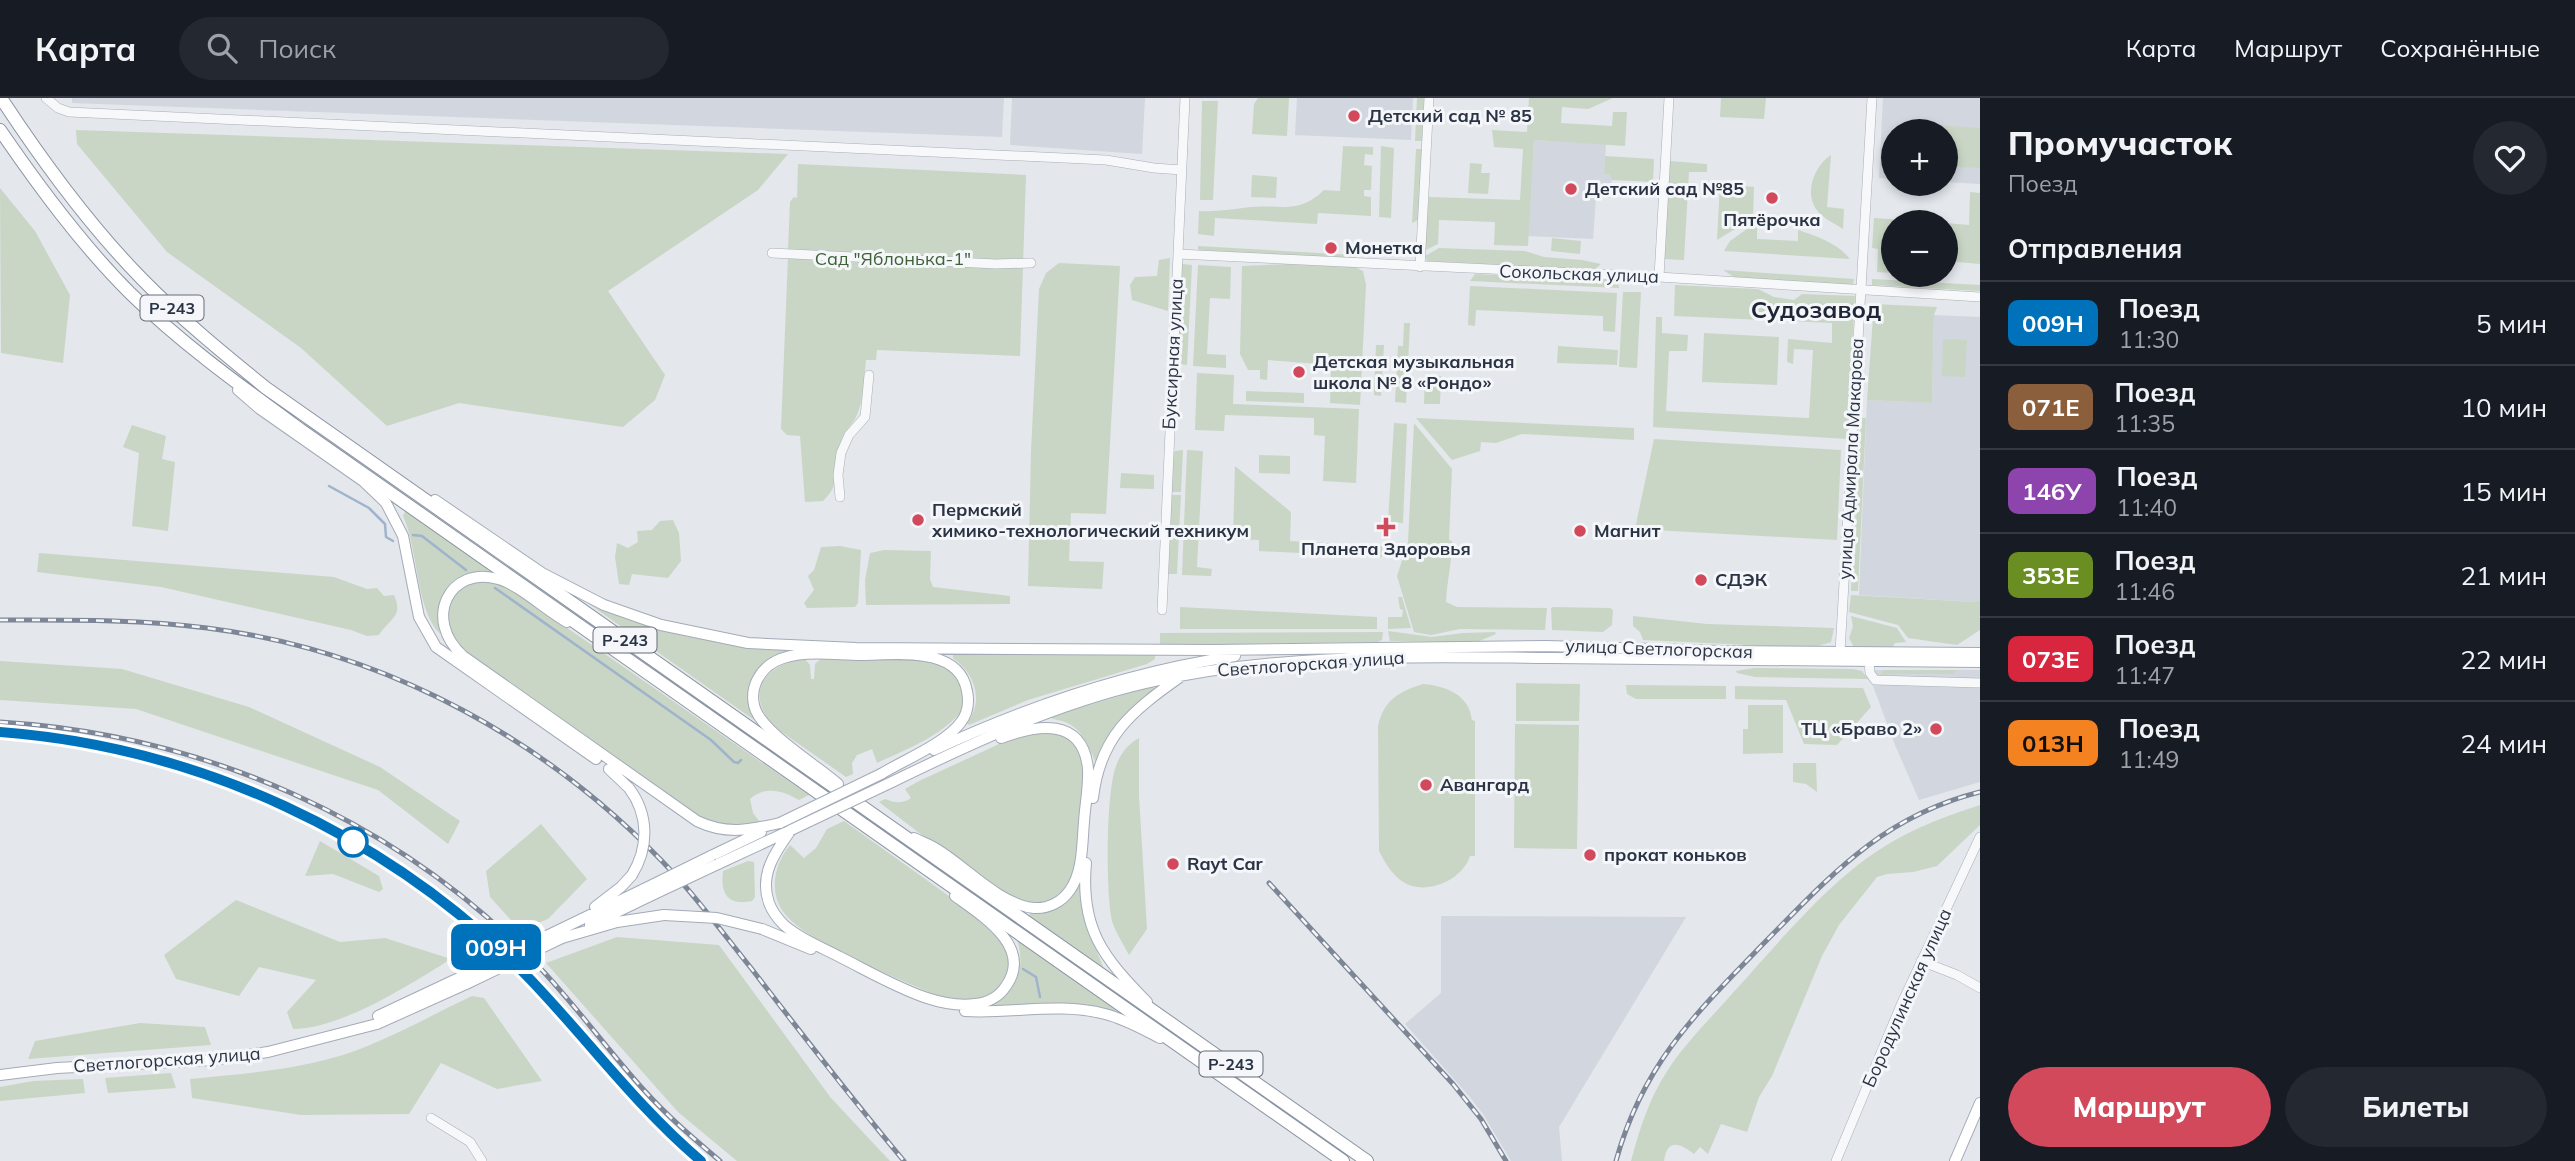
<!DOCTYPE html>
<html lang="ru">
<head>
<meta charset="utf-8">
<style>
  :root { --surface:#171b24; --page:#242831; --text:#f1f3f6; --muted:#9ea1a6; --line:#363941; --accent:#d1495b }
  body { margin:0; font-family:Mulish,sans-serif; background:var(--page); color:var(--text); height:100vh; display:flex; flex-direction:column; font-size:26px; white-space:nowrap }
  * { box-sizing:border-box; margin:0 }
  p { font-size:23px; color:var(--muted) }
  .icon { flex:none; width:38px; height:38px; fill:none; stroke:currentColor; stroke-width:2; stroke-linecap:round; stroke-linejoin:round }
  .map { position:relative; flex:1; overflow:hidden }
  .details { display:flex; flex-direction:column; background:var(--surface); width:595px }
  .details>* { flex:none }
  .badge { padding:0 14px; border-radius:10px; font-size:24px; line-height:46px }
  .controls { position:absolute; left:1881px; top:21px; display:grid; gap:14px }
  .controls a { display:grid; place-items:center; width:77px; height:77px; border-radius:50%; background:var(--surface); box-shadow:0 4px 10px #0003; font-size:35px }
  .map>.badge { position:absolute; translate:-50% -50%; box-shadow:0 0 0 4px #fff }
  h2 { padding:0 28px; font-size:26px; line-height:63px }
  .round { display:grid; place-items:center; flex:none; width:74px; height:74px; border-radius:37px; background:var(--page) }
  .headline { display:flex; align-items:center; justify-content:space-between; height:119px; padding:0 28px }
  h1 { font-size:33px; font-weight:800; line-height:52px }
  .button { display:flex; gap:14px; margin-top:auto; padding:14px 28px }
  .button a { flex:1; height:80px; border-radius:42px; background:var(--accent); color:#fff; font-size:28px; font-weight:800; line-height:80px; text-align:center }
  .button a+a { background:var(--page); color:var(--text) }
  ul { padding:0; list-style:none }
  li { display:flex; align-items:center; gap:21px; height:84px; padding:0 28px; border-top:2px solid var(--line) }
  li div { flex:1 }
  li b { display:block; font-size:26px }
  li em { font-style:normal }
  li .badge { min-width:77px; font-weight:700; text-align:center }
  header { display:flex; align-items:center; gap:42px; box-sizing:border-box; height:98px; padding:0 35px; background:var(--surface); border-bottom:2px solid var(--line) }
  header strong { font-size:33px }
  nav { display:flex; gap:38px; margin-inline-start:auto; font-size:24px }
  .search { width:490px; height:63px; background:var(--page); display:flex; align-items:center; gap:18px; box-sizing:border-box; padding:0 24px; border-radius:38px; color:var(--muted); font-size:26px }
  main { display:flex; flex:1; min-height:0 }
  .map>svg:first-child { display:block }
</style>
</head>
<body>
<header>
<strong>Карта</strong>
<div class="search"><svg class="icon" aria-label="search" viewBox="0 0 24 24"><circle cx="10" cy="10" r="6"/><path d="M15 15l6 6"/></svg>Поиск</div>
<nav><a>Карта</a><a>Маршрут</a><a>Сохранённые</a></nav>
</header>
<main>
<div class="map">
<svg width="1980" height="1063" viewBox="0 0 1980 1063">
  <rect width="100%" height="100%" fill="#e4e7ec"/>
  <path fill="#d2d6de" d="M72 0H1004L1002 39 72 5Z
    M1012 0H1145L1142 56 1010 47Z
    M1297 0H1413L1411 42 1295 37Z
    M1883 0H1980V86L1946 84V33H1894L1893 81 1879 80Z
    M1534 42 1606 46 1604 76 1612 77 1610 100H1596L1593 141 1528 138Z
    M1934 217 1980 219V502L1974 504 1859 497 1867 302 1932 305Z
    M1867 572H1980V684L1919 702 1895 647Z
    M1441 818 1686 819 1559 1029 1562 1063H1511L1483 1016 1469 998 1405 926 1441 895Z"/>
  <path fill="#c9d6c5" d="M1258 0H1289L1287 38 1252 36 1254 6Z
    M1417 0H1424L1422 43H1415Z
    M1529 0H1613L1588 11 1562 9 1561 25 1612 28 1613 14H1627L1625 48 1534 42 1528 148 1494 147 1495 124 1439 122 1438 146 1424 153 1429 99 1520 102 1523 51 1494 49 1492 32 1527 34Z
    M1721 0H1766L1764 21 1720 19Z
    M1202 3H1218L1213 102H1200Z
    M1919 26 1980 30V70L1946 68V33H1918Z
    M76 32 788 56 758 92 608 193 665 277 655 302 623 329 459 305 387 328 301 250 167 154 77 46Z
    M1343 48 1373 49V57L1365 56 1364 67 1372 68 1371 92H1364V98L1371 99V118L1318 115 1317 126 1215 120 1214 138 1198 136 1199 113C1217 114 1233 111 1250 109 1281 106 1298 117 1324 92L1340 93Z
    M1381 48 1394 50 1391 120 1379 119Z
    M1416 51H1423L1418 122 1412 125Z
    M1831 57 1827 109 1844 111 1843 131C1834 125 1822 120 1816 111 1804 94 1815 67 1831 57Z
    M1605 58 1654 61 1653 84 1611 82V77L1604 76Z
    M1670 63 1707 66V74H1689L1684 162 1664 161Z
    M1470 65 1482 66 1481 75H1490L1488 96 1468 95Z
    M798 66 1026 77 1020 258 877 252 876 262H866C864 280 864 305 855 321 850 329 844 333 841 343 833 368 844 383 823 403L805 404 800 338 787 337 781 331 788 158 795 152 788 151 790 104 794 99 797 100Z
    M1252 77 1277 79 1276 100 1251 99Z
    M1720 86 1754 89 1753 120 1717 142Z
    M0 90 35 133 70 197 63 265 1 255Z
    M1970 94 1980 95V166L1946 163V125L1969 127Z
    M1874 120 1933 124H1894L1893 175 1877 174 1878 151 1872 150Z
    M1757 124V141L1798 143V132C1817 138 1837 145 1850 161L1724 153 1730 143Z
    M1552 140 1581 143 1580 156 1551 153Z
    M1198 148 1355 157V161L1198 152Z
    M1439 150 1525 153 1544 159 1582 162 1601 166 1594 172 1427 163 1425 158Z
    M1170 160 1168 213 1132 202 1130 187 1135 179 1157 178 1159 162Z
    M1059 165 1120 168 1106 416 1071 415 1069 463 1104 464 1102 491 1028 488 1031 353 1039 191 1046 175Z
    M1182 166 1192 167 1187 267 1180 266 1177 260Z
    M1288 166 1355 169 1363 173 1366 187 1360 307 1330 305 1331 267 1268 262 1267 282 1260 281V272H1248L1240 256 1242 168Z
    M1198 167 1231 169 1230 201 1210 200 1207 256 1226 257V270L1193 268Z
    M1723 172 1854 181 1853 187 1734 179Z
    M1475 176 1610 182 1618 185 1619 190 1470 183Z
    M1872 181 1980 187V193L1872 187Z
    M1675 187 1758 191 1774 199 1794 202 1802 196 1855 198 1847 341 1653 329 1656 219H1662V235L1688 237 1687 253H1669L1666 313 1809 320 1813 252 1794 251 1793 266 1787 264 1788 241 1832 245V225L1674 218Z
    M1470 188 1617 195 1615 234 1603 233V218L1476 212 1475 228 1468 227Z
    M1623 194H1641L1637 270 1619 269Z
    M1874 206 1937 209 1934 217 1932 305 1867 302Z
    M1404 225H1410L1406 305 1395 304 1398 248H1403Z
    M1704 235 1779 239 1777 287 1702 284Z
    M1943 241 1967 242 1965 279 1942 278Z
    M1376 247H1384L1381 298 1374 297Z
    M1558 248 1618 252 1617 267 1557 265Z
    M1197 275 1234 277 1233 306 1359 311 1356 385 1323 383 1325 338 1314 337V320L1225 317 1224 333 1195 332Z
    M1425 277 1441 278 1440 306H1424Z
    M1246 293 1304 295V305L1246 303Z
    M1416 320 1634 330V342L1522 336 1496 345 1481 344 1480 353 1452 362Z
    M1861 320H1866L1858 493H1851Z
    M1394 325 1407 326 1403 425 1388 424Z
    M1414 325 1452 371 1449 442 1452 443C1452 464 1447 483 1446 504L1457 509 1547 510 1545 532 1460 531 1431 537 1414 534 1397 478 1408 444Z
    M132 327 166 338 162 361 175 364 168 433 132 428 139 355 123 349Z
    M1654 341 1841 352 1837 442 1635 431Z
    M1183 352 1181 394H1171L1173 356 1175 353Z
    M1187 352 1203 353 1197 469 1212 471 1211 478 1182 477Z
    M1259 357 1290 358V376L1259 375Z
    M1235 368 1291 414 1290 443 1382 448V459L1259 453V442L1233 441Z
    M1121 375 1154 377V391L1120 390Z
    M1171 397H1181L1177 476H1168Z
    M406 412 492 474C466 473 441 485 438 514 437 521 440 529 440 536 415 510 419 453 403 418Z
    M673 422 679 435 681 463 668 480 632 476 629 487 619 486 615 459 617 445 628 450 638 444 637 433 652 432 660 423Z
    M840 448 861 452 858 505 855 509 807 510 804 505 814 492 808 478 814 472 821 449Z
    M884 452 931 453 930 481 933 489 1010 498V506L866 507 865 482 870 455Z
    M39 455 334 479 367 491 377 490 384 498 394 497C404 519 389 521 379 537L367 538 351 532 161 489 37 474Z
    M479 484H495L508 489 809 697 799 702C784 693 765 687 750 701L753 715 760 724C735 730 715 728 693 715L464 555 452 541 447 510C456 495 461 489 479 484Z
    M572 494 631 520 792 551 771 560 755 578 757 624Z
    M1851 497 1974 504 1980 502V532L1957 547 1908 540 1898 527 1849 514Z
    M1398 499H1402L1411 530 1388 531V519H1402L1403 512 1400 511Z
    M1180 509 1377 519V531H1180Z
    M1553 509 1610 510 1613 512 1612 527 1603 534 1552 532 1551 510Z
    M1633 518 1707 526 1834 530 1831 544 1812 550 1643 542 1640 534 1633 528Z
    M1851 518 1897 530 1906 544 1895 545 1893 549 1855 551 1849 540 1853 528Z
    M1388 533 1432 539 1463 535 1495 534 1496 536 1477 544 1390 543Z
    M1383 534 1382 542 1378 544 1160 547V535Z
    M956 555 1155 557V561L1147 566 1028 602 969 627 967 625C985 602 974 575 953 560V556Z
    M823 559C847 560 932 556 948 568 962 578 964 592 966 607 947 636 907 651 877 665L872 651 857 657 852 665 853 676 846 679 776 630C743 597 763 566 805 561L810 567 811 581H814L815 566Z
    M0 563 122 571 249 609 380 669 460 723 448 746 378 692 136 611 0 602Z
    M1754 570 1853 571 1862 573 1868 581 1755 579 1737 575 1736 573Z
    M1884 572H1957L1953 576H1889L1878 579Z
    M1516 585 1580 586 1579 623H1516Z
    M1423 586C1447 588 1469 597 1472 622L1475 623V758H1470C1463 780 1434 794 1412 788 1396 783 1386 767 1379 753L1378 628C1384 602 1398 594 1423 586Z
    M1626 587 1726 588V601H1636L1627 596Z
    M1153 588 1155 591 1096 666C1090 650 1083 631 1065 624 1060 622 1054 622 1049 619Z
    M1735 588 1863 590 1871 609 1837 647 1804 646 1786 602 1735 601Z
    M1748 607H1783V655L1743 656V631H1748Z
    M1515 626 1579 627 1577 751 1514 750Z
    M1051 631C1077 642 1082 653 1085 680 1082 708 1081 774 1063 794 1054 805 1037 807 1024 804 1004 798 985 782 969 771 938 749 908 727 879 704L885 701C895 705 902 706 911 700L905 691 919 683 1023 635Z
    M1139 640V698L1147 831 1129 857C1123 845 1113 831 1111 818 1106 789 1106 694 1116 668 1120 656 1128 646 1139 640Z
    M1793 665H1816L1817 694 1806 686 1793 684Z
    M1980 707V727L1937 768 1913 774 1887 776 1877 779 1839 827 1822 858 1772 978 1759 999 1747 1034 1721 1026 1708 1056 1700 1049 1694 1056C1680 1045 1667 1040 1664 1063H1631C1639 1033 1649 1001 1666 975 1684 946 1709 922 1731 897 1773 851 1827 785 1879 752 1913 730 1941 720 1980 707Z
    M844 723 991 828 1000 837 1011 867C1008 874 1006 883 1001 889 988 908 954 902 935 897 898 880 809 846 785 816 768 796 774 766 790 747L804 760 816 750 827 731Z
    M541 726 587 781 548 821 520 832 490 799 486 773Z
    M320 743 379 778 383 791 379 794 333 776 305 778Z
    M748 763 754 764 755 799 752 803C728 808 720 796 723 773Z
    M1079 789H1081L1093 844 1104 871 1029 818 1030 815C1053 815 1064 807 1079 789Z
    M236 802 340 844 385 840 451 861C411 886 341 931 293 931L287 914 316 882 259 869 239 898 176 881 164 857Z
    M617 839 719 847 831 1000 890 1063H737L678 1014 546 865Z
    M1017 841 1117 908 1115 913 1069 906 995 909 994 907C1017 887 1026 872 1017 841Z
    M472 898 484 900 542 983 497 991 441 965 409 1016 301 1017 192 1000 190 981C250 975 314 971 370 947 404 933 438 914 472 898Z
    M140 925 205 929 211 947 28 961 35 943Z
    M171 975 176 990 108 995 105 980Z
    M83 981 85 995 0 1003V989L33 983Z"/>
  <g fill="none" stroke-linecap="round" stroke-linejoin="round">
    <path stroke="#9fb4cc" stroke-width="2.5" d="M329 388 369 410 385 426 386 439 393 443
      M413 437 422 438 466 472
      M495 490 711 642 734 664 738 665 741 662
      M1023 871 1036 879 1040 899"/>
    <defs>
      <path id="minor" d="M46 0 58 10 69 14 1106 62 1154 70 1182 72
        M772 155 996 166 1031 165
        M1178 156 1659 179 1980 199
        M1420 169 1429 0
        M1659 179 1669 0
        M840 399 838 377 841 355 849 337 865 319 869 277
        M1162 512 1185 0
        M1840 554 1872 0
        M1869 564 1870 575 1875 582 1980 585
        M1921 863 1957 877 1980 890
        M431 1020 470 1044 482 1063
        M1836 1063 1901 907 1980 739"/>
      <path id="major" d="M238 292 260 311 363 383 386 405 403 438 419 519 436 549 596 661
        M435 402 542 475 604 507 661 527 748 545 856 550 1214 552 1546 548 1722 553 1980 555
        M567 524C547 513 518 486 498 481 450 467 422 521 463 558L697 723C726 737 750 732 780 725
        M934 652C1031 607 1129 574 1235 558
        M609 671 629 690
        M892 684C974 644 1056 606 1146 585 1279 554 1416 559 1551 560 1694 562 1837 564 1980 564
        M838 686C817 667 759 633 754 607 750 589 760 571 776 563 801 551 834 557 861 557 895 557 959 547 967 593 969 603 968 615 961 624 946 645 904 662 881 676
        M1093 700C1100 638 1132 613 1180 579
        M791 732C775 754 759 777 769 805 772 813 778 821 784 827 800 841 821 849 840 859 868 873 897 890 927 900 942 905 959 908 975 906 987 905 999 899 1006 888 1034 849 981 817 955 798
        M914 740C922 744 931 747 938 752 966 769 1000 807 1034 810 1048 811 1062 804 1070 792 1083 774 1082 746 1084 724 1085 707 1089 688 1088 671 1083 618 1036 627 1001 640
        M711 758 761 734
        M1086 765C1080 831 1103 859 1147 904
        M718 766 789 733
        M595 809 621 789 632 777
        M590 827 650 798
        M762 831 811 851
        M557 833 644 791
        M562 840 617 824 664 817
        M965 913C1011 916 1059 904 1105 916 1125 921 1142 931 1160 940
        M378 918 461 879
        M0 977 57 970 212 962 268 954 377 926 466 886
        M1955 1063 1980 1005"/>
      <path id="highway" d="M1 0C43 64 88 126 142 181 180 220 223 255 266 290L1367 1063
        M0 32C39 89 81 146 130 195 182 246 242 289 301 332L1343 1063"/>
    </defs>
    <use href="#minor" stroke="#a9aeb7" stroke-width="10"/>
    <use href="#major" stroke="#a3abb8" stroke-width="12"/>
    <use href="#highway" stroke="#8b94a3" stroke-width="14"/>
    <use href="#minor" stroke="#f7f8fa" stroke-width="9"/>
    <use href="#major" stroke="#fff" stroke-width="10"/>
    <use href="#highway" stroke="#fff" stroke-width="12"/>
    <defs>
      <path id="rail" d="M0 522C69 522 138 521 207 530 388 553 553 644 677 779 703 808 726 839 751 870 801 935 851 1000 904 1063
        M0 624C202 636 400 722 540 870 576 908 607 951 643 991 666 1017 693 1040 720 1063
        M0 634C199 650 387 736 527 878 586 939 636 1008 701 1063
        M1269 785 1453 986 1481 1021 1506 1063
        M1616 1063C1643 965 1698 913 1766 843 1833 775 1884 718 1980 694"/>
    </defs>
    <use href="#rail" stroke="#7d8696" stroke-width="5"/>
    <use href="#rail" stroke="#f4f6f9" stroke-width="2.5" stroke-dasharray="8" stroke-linecap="butt"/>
    <defs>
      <path id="major-bridge" d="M629 690C649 717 649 749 632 777
        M780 725 881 676
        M791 732 892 684
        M644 791 711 758
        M650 798 718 766
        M664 817 717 820 762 831
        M461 879 557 833
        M466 886 562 840"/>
    </defs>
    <use href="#major-bridge" stroke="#a3abb8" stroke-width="12" stroke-linecap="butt"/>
    <use href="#major-bridge" stroke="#fff" stroke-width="10"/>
  </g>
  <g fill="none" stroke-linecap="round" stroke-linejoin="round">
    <defs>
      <path id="line" d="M0 634C198 649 387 736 527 878 586 939 636 1008 701 1063"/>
    </defs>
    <use href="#line" stroke="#fff" stroke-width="16"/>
    <use href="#line" stroke="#0072bc" stroke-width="10"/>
  </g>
  <g fill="#d1495b" stroke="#f4f6f9" stroke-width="2.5">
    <circle cx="1354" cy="18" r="7"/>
    <circle cx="1571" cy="91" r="7"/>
    <circle cx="1772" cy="100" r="7"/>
    <circle cx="1331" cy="150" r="7"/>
    <circle cx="1299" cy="274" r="7"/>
    <circle cx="918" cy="422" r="7"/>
    <path d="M1382.5 418.5h7v7h7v7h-7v7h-7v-7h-7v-7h7z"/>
    <circle cx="1580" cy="433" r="7"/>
    <circle cx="1701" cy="482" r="7"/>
    <circle cx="1936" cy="631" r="7"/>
    <circle cx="1426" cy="687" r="7"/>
    <circle cx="1590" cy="757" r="7"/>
    <circle cx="1173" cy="766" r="7"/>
  </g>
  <circle fill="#fff" stroke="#0072bc" stroke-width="3.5" cx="353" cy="744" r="14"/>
  <g text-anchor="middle" stroke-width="6" stroke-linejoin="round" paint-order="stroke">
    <g fill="#f4f6f9" stroke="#676e7b" stroke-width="2">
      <rect x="140.5" y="197.5" width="63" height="25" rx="5"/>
      <rect x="593.5" y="529.5" width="63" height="25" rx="5"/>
      <rect x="1199.5" y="953.5" width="63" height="25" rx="5"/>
    </g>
    <g font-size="16" font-weight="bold" fill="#2b3445">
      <text x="172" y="216">Р-243</text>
      <text x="625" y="548">Р-243</text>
      <text x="1231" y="972">Р-243</text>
    </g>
    <g font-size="18" font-weight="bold" fill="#2b3445" stroke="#f4f6f9" text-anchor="start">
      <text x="1368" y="24">Детский сад № 85</text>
      <text x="1585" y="97">Детский сад №85</text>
      <text x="1772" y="128" text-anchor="middle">Пятёрочка</text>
      <text x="1345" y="156">Монетка</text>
      <text x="1313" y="270">Детская музыкальная<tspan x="1313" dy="21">школа № 8 «Рондо»</tspan></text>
      <text x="932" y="418">Пермский<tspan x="932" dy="21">химико-технологический техникум</tspan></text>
      <text x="1594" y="439">Магнит</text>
      <text x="1386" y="457" text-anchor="middle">Планета Здоровья</text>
      <text x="1715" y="488">СДЭК</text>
      <text x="1922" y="637" text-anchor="end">ТЦ «Браво 2»</text>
      <text x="1440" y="693">Авангард</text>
      <text x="1604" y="763">прокат коньков</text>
      <text x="1187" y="772">Rayt Car</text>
    </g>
    <g font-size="18" fill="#3f6138" stroke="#f4f6f9">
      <text x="893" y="167">Сад "Яблонька-1"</text>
    </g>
    <g font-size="18" fill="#2b3445" stroke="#f4f6f9">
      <text transform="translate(1579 176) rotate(2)" y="6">Сокольская улица</text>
      <text transform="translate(1173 256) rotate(-87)" y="6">Буксирная улица</text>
      <text transform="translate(1851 361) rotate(-87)" y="6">улица Адмирала Макарова</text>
      <text transform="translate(1659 551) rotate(2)" y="6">улица Светлогорская</text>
      <text transform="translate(1311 566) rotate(-4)" y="6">Светлогорская улица</text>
      <text transform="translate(1907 900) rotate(-66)" y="6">Бородулинская улица</text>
      <text transform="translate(167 962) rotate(-4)" y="6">Светлогорская улица</text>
    </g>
    <g font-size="24" font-weight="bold" fill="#1d2536" stroke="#f4f6f9">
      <text x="1816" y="220">Судозавод</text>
    </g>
  </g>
</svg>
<div class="controls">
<a>+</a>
<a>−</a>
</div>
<b class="badge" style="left:496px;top:849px;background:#0072bc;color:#fff">009Н</b>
</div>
<section class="details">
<div class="headline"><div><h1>Промучасток</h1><p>Поезд</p></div><a class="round"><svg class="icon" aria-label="heart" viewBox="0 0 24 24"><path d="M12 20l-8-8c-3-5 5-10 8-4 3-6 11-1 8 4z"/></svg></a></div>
<h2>Отправления</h2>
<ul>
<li><span class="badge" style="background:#0072bc;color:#fff">009Н</span><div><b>Поезд</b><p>11:30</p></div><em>5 мин</em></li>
<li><span class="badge" style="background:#8b5e3c;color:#fff">071Е</span><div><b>Поезд</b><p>11:35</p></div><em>10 мин</em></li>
<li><span class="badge" style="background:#8e44ad;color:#fff">146У</span><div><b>Поезд</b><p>11:40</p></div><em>15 мин</em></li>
<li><span class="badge" style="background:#6b8e23;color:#fff">353Е</span><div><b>Поезд</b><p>11:46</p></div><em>21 мин</em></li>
<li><span class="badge" style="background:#d7263d;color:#fff">073Е</span><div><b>Поезд</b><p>11:47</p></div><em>22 мин</em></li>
<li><span class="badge" style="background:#f58220;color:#111">013Н</span><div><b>Поезд</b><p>11:49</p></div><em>24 мин</em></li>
</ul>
<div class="button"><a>Маршрут</a><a>Билеты</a></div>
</section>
</main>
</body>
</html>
